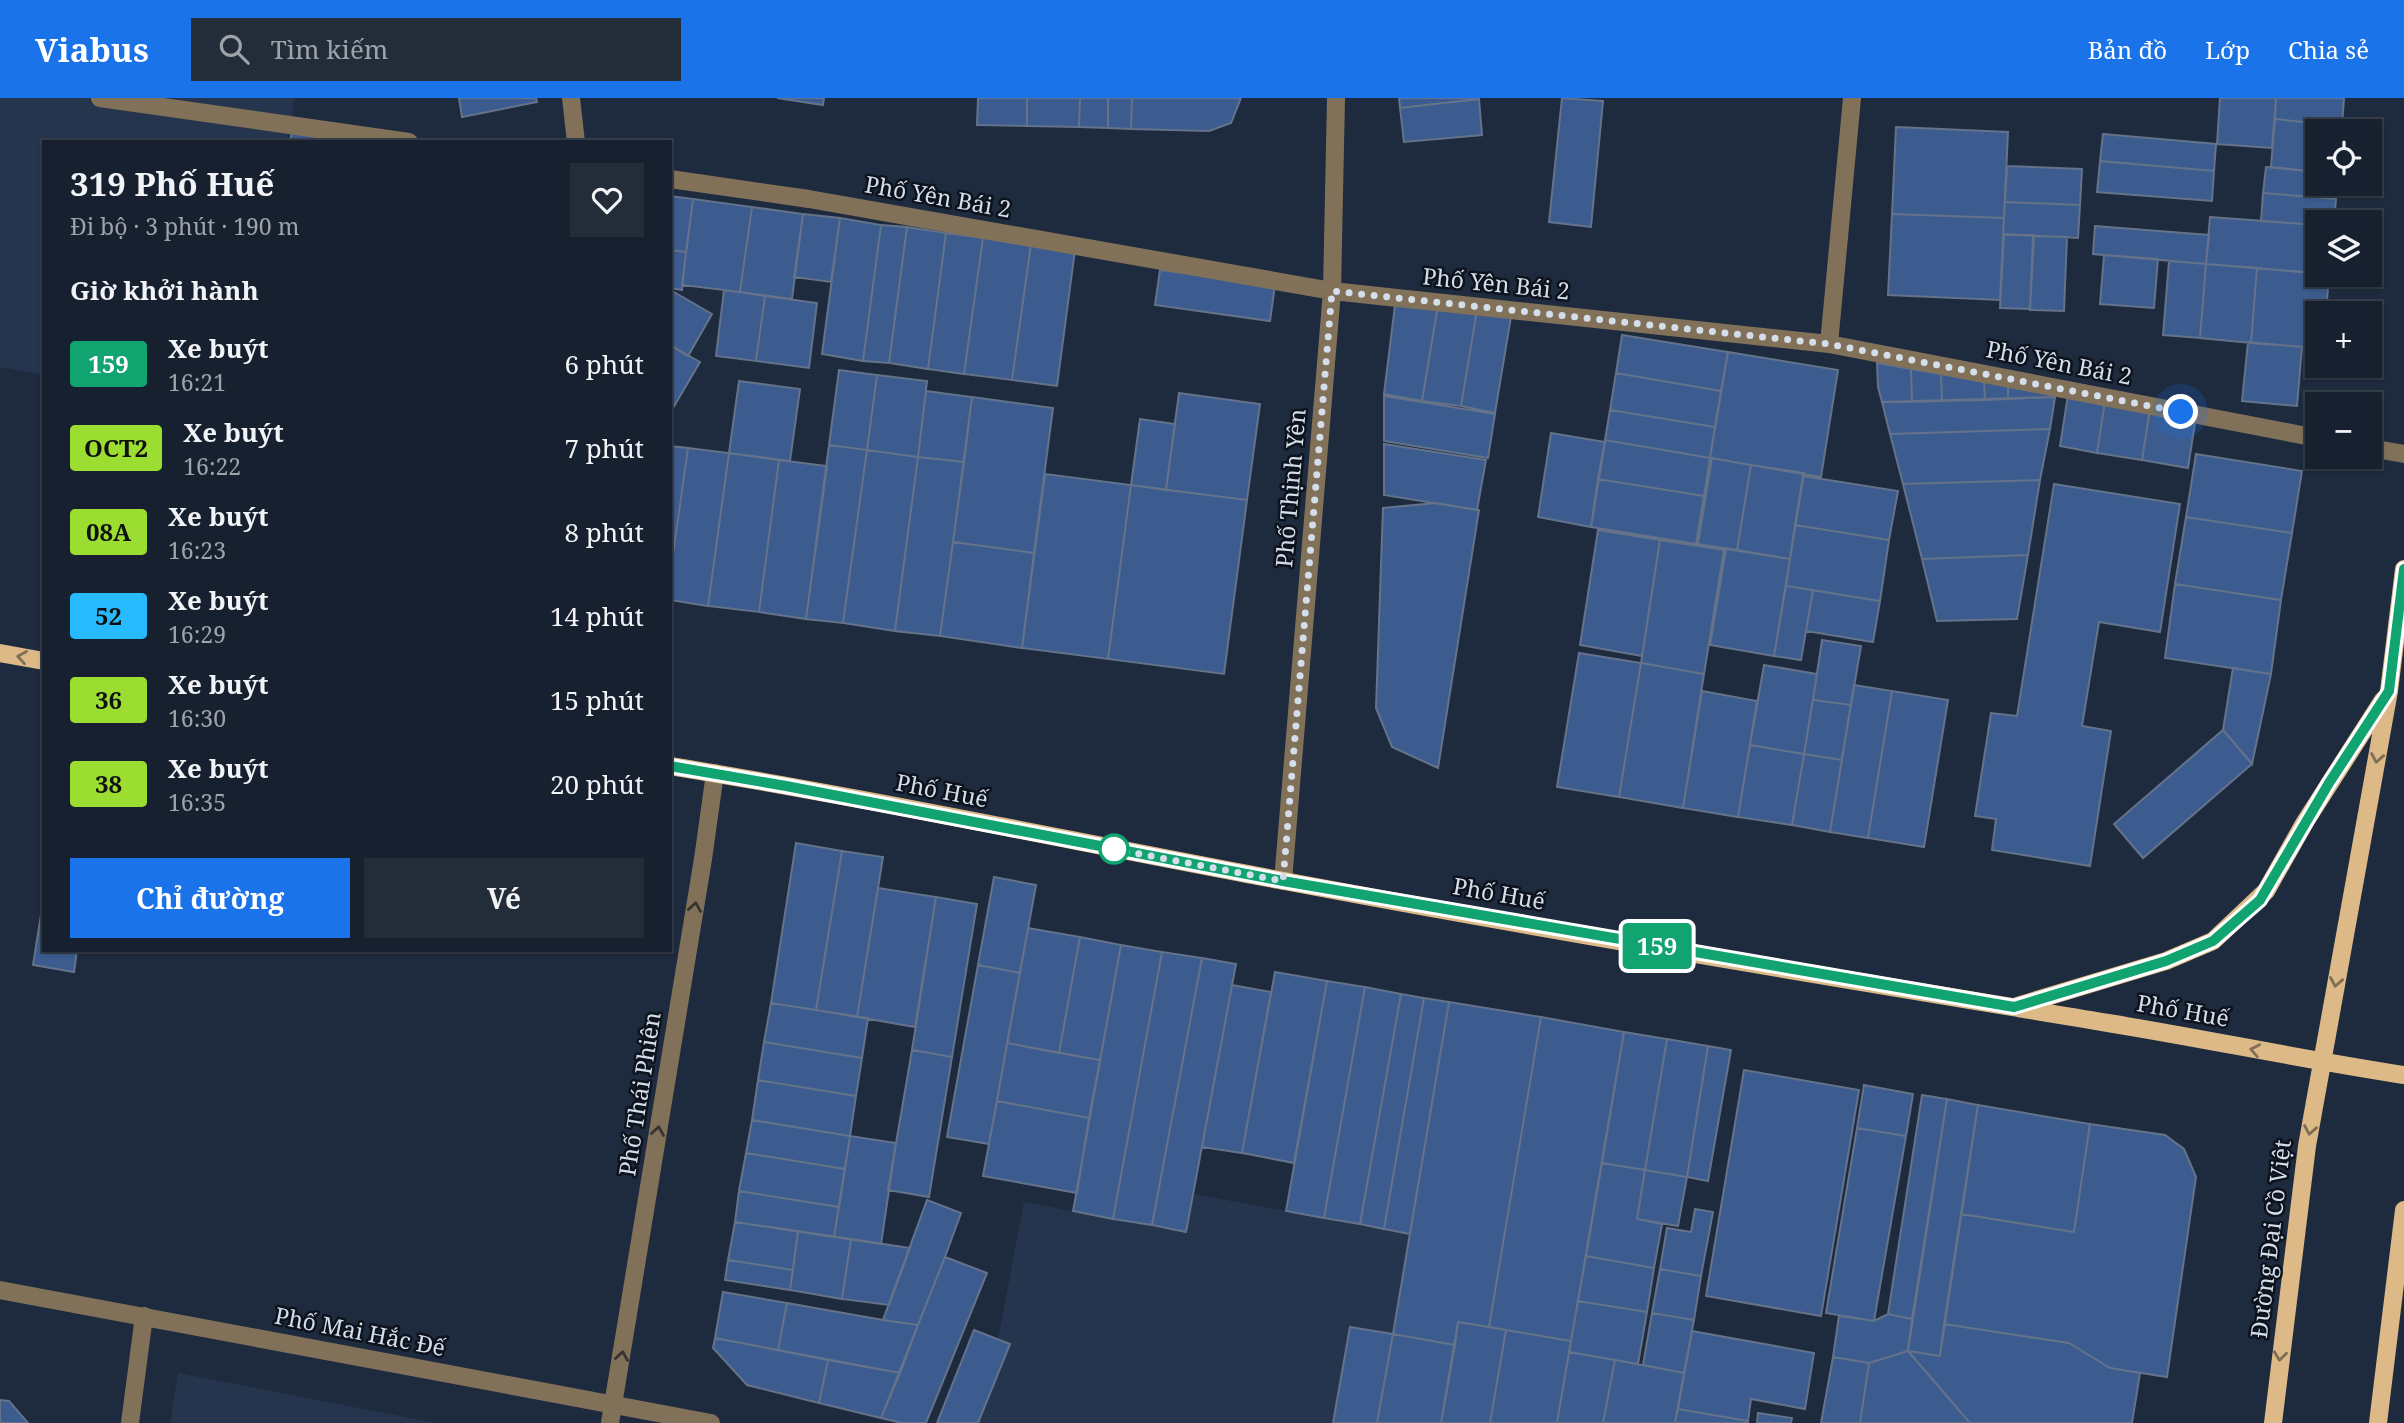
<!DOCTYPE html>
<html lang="vi">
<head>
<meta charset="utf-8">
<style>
  :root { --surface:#16202e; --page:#232d3a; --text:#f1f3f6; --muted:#9ea3aa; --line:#353e4a; --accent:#1a73e8 }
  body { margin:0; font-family:"Noto Serif",serif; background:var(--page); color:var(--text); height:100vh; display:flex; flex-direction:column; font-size:26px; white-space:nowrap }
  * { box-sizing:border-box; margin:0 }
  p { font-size:23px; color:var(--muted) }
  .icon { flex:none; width:38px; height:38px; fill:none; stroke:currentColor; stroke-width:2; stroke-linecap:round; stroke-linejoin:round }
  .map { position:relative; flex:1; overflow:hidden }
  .details { position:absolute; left:42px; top:42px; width:630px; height:812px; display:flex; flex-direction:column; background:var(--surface); border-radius:0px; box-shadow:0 2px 5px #0004,0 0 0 2px var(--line) }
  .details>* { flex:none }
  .badge { padding:0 14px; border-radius:5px; font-size:24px; line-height:46px }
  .buttons { position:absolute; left:2305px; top:21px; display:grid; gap:14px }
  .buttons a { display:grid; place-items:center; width:77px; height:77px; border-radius:0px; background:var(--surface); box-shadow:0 2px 5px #0004,0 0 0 2px var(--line); font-size:35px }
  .you { position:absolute; width:35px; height:35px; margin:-18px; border:5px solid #fff; border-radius:50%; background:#1a73e8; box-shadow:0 0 0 10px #1a73e833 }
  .map>.badge { position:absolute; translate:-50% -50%; box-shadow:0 0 0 4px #fff }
  h2 { padding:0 28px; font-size:26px; line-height:63px }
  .round { display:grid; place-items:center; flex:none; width:74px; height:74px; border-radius:0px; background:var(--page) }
  .overview { display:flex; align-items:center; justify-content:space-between; height:119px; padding:0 28px }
  h1 { font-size:33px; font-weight:700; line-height:52px }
  .action { display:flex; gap:14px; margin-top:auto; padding:14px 28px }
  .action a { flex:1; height:80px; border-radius:0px; background:var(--accent); color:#fff; font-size:28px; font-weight:700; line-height:80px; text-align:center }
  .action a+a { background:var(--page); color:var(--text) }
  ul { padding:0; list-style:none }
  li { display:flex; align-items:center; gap:21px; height:84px; padding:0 28px }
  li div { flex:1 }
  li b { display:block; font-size:26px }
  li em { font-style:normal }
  li .badge { min-width:77px; font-weight:700; text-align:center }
  header { display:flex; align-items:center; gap:42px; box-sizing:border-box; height:98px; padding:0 35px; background:var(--accent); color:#fff }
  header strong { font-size:33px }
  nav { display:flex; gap:38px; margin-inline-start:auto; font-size:24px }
  .search { width:490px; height:63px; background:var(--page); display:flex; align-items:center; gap:18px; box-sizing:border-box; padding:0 24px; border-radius:0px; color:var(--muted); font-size:26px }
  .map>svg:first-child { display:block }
</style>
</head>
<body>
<header>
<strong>Viabus</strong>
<div class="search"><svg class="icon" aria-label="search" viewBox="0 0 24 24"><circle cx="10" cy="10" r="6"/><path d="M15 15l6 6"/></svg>Tìm kiếm</div>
<nav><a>Bản đồ</a><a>Lớp</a><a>Chia sẻ</a></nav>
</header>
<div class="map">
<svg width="2404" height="1325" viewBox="0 0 2404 1325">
  <rect width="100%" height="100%" fill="#1e2a3e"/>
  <path fill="#26354e" d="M0 0H295L287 44H44V277L0 269Z
    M1194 1096 1410 1136 1393 1236 1350 1229 1333 1325H978L1010 1246 998 1241 1024 1104 1186 1134Z
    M178 1275 436 1325H170Z"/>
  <path fill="#3c5c8f" stroke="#64738a" stroke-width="2" d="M459 0H536L537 4 462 19Z
    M777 0H824L823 7Z
    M978 0H1027V28L977 27Z
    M1027 0H1080L1079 29 1027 28Z
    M1080 0H1108V30L1079 29Z
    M1108 0H1132L1131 31 1108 30Z
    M1132 0H1241L1231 25 1209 33 1131 31Z
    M1399 0H1479V1L1400 10Z
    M1562 0 1603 3 1591 129 1549 124Z
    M2220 0H2276L2272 50 2217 46Z
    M2276 0H2344L2342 28 2275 21Z
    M1479 1 1482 37 1404 44 1400 10Z
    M2275 21 2342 28 2341 33H2317V74L2271 69Z
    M1896 29 2008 34 2004 120 1892 116Z
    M292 31 337 37 336 44H290Z
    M2103 36 2216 46 2214 73 2100 63Z
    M2100 63 2214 73 2212 103 2097 94Z
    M2007 68 2082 71 2080 107 2005 104Z
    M2266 69 2317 74V86H2337L2336 101 2263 95Z
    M2263 95 2336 101 2334 124H2317V127L2261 123Z
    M670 98 693 101 686 154 670 152Z
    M693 101 752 109 740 194 682 187Z
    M2005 104 2080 107 2078 140 2003 136Z
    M752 109 803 116 792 201 740 194Z
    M803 116 840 120 831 184 794 179Z
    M1892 116 2004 120 2000 202 1888 197Z
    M2210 119 2317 127V175L2206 166Z
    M840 120 881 127 863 263 822 256Z
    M881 127 907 129 889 265 863 263Z
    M2095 128 2209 137 2206 166 2093 156Z
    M907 129 946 135 928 271 889 265Z
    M946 135 983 140 964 276 928 271Z
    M2004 137H2033L2030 211 2000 210Z
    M2034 138 2067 139 2064 213 2030 212Z
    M983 140 1031 146 1012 282 964 276Z
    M1031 146 1075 152 1057 288 1012 282Z
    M670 152 686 154 682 192 670 190Z
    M2104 157 2158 161 2154 210 2100 206Z
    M2169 163 2206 166 2200 240 2163 237Z
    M2206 166 2257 170 2251 245 2200 240Z
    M2257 170 2329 177 2326 215H2317V250L2251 245Z
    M1160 172 1275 187 1270 223 1155 207Z
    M724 192 765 198 756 263 716 258Z
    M674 194 712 216 688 258 670 247V200Z
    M765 198 817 205 809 270 756 263Z
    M1396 199 1438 207 1422 303 1384 296Z
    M1438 207 1477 212 1461 308 1422 303Z
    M1477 212 1511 219 1495 315 1461 308Z
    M1622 237 1728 254 1721 293 1616 275Z
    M2248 244 2302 249 2297 308 2242 303Z
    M670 247 700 264 670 315Z
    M1728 254 1838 272 1821 379 1710 360Z
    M1877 265 1911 271 1912 304H1882L1878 289Z
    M1911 271 1941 276 1942 303 1912 304Z
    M839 272 877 277 867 352 829 347Z
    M1616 275 1721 293 1715 329 1610 312Z
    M1941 276 1984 284 1985 302 1942 303Z
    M877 277 927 283 918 359 867 352Z
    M739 283 800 291 790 363 729 355Z
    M1984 284H2008V301L1985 302Z
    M2008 284 2055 291 2054 299 2008 301Z
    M926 293 972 299 964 364 918 359Z
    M1179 295 1260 306 1247 402 1166 392Z
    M2068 297 2105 303 2097 355 2060 348Z
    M1384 298 1495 316 1488 360 1384 343Z
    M972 299 1053 310 1034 455 953 444Z
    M2055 299 2050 331 1890 336 1882 304Z
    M2105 303 2150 311 2142 362 2097 355Z
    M2150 311 2196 318 2188 370 2142 362Z
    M1610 312 1715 329 1710 360 1605 342Z
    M1140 321 1175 326 1166 392 1131 387Z
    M2050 331 2040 382 1903 386 1890 336Z
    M1551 335 1605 344 1591 429 1538 419Z
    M1605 342 1710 360 1704 398 1598 381Z
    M1384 346 1486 362 1477 412 1384 397Z
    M829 347 867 352 843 525 806 521Z
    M670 348 688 350 670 478Z
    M688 350 729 355 708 508 670 502V478Z
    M867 352 918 359 895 533 843 525Z
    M729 355 779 362 759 514 708 508Z
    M2196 356 2302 373 2292 435 2186 419Z
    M918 359 964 364 940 538 895 533Z
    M1712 360 1751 367 1737 452 1698 446Z
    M779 362 827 368 806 521 759 514Z
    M1751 367 1804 375 1790 461 1737 452Z
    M1045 376 1131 387 1108 561 1022 550Z
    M1803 378 1898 393 1889 442 1795 427Z
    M1598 381 1704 398 1696 446 1591 429Z
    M2040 382 2028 457 1922 461 1903 386Z
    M2054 386 2180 406 2160 534 2099 524 2082 628 2111 633 2090 768 1992 752 1996 721 1975 718 1991 615 2017 618Z
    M1131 387 1247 402 1224 576 1108 561Z
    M1436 405 1479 412 1438 670 1392 649 1376 610 1383 410Z
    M2186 419 2292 435 2281 502 2175 486Z
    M1795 427 1889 442 1880 503 1786 488Z
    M1598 432 1660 442 1642 558 1580 547Z
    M1660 442 1724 452 1704 576 1641 565Z
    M953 444 1034 455 1022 550 940 538Z
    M1726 451 1790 461 1774 558 1710 547Z
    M2028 457 2017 521 1937 523 1922 461Z
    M2175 486 2281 502 2271 576 2165 560Z
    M1786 488 1813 492 1801 562 1774 558Z
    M1813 492 1880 503 1873 544 1806 533Z
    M1822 542 1861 548 1851 607 1813 602Z
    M1579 555 1641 565 1619 699 1557 689Z
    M1641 565 1704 576 1683 710 1619 699Z
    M1764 567 1817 576 1804 656 1750 647Z
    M2233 570 2271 576 2252 666 2223 632Z
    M1854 587 1892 593 1868 740 1830 734Z
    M1702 593 1757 603 1738 719 1683 710Z
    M1892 593 1948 602 1924 749 1868 740Z
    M1813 602 1851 607 1842 662 1804 656Z
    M2223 632 2252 666 2143 760 2114 726Z
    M1750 647 1804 656 1792 727 1738 719Z
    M1804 656 1842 662 1830 734 1792 727Z
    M796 745 842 753 816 912 771 905Z
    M842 753 883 759 857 919 816 912Z
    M994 779 1036 787 1020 875 978 867Z
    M878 790 936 799 915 929 857 919Z
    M44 798V852H77L74 874 33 867Z
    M936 799 977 806 952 959 912 952Z
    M1028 830 1080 839 1059 955 1007 945Z
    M1080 839 1121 847 1100 962 1059 955Z
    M1121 847 1162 854 1113 1121 1073 1113Z
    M1162 854 1202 860 1152 1127 1113 1121Z
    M1202 860 1236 866 1186 1134 1152 1127Z
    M978 867 1020 875 989 1046 947 1039Z
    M1275 874 1327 883 1294 1065 1242 1055Z
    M1327 883 1365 889 1324 1120 1286 1113Z
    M1232 887 1271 894 1242 1055 1202 1049Z
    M1365 889 1401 896 1360 1126 1324 1120Z
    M1401 896 1424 900 1384 1131 1360 1126Z
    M1424 900 1449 904 1410 1136 1384 1131Z
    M1449 904 1541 919 1489 1229 1458 1224 1455 1247 1393 1236Z
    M771 905 868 920 862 960 764 944Z
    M1541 919 1624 934 1571 1243 1489 1229Z
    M1624 934 1667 941 1645 1072 1602 1065Z
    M1667 941 1708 948 1687 1079 1645 1072Z
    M764 944 862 960 856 998 758 982Z
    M1007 945 1100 962 1089 1020 997 1003Z
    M1708 948 1731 952 1708 1083 1687 1079Z
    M912 952 952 959 929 1099 888 1092Z
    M1744 972 1859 992 1821 1218 1706 1198Z
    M758 982 856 998 850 1038 752 1022Z
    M1864 987 1913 996 1906 1038 1857 1030Z
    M1922 997 1947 1001 1912 1221 1888 1216Z
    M1947 1001 1978 1007 1940 1258 1908 1253Z
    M997 1003 1089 1020 1077 1095 983 1078Z
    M1978 1007 2090 1026 2074 1134 1961 1116Z
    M752 1022 850 1038 845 1071 746 1055Z
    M2090 1026 2165 1037 2184 1051 2196 1079 2167 1279 2110 1270 2069 1245 1944 1226 1961 1116 2074 1134Z
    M1857 1030 1906 1038 1874 1223 1826 1215Z
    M850 1038 896 1045 881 1146 834 1139Z
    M746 1055 845 1071 839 1109 739 1093Z
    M1602 1065 1645 1072 1637 1121 1662 1126 1654 1170 1586 1158Z
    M1645 1072 1687 1079 1678 1128 1637 1121Z
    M739 1093 839 1109 834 1139 735 1124Z
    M927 1102 961 1115 945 1159 918 1227 883 1222Z
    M1695 1111 1713 1114 1701 1178 1660 1171 1667 1130 1691 1134Z
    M735 1124 798 1133 793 1172 728 1162Z
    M798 1133 851 1141 842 1201 790 1192Z
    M851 1141 910 1150 889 1207 842 1201Z
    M1586 1158 1654 1170 1647 1214 1578 1203Z
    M945 1159 987 1175 926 1325H902L881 1320Z
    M728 1162 793 1172 790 1192 725 1182Z
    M1660 1171 1701 1178 1694 1222 1652 1215Z
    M723 1194 787 1205 778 1252 715 1240Z
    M1578 1203 1647 1214 1638 1266 1569 1254Z
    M787 1205 883 1222 918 1227 900 1275 778 1252Z
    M1652 1215 1694 1222 1684 1275 1643 1267Z
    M1888 1216 1912 1221 1908 1253 1869 1265 1833 1259 1839 1218 1874 1223Z
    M1458 1224 1506 1232 1490 1325H1441Z
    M1944 1226 2069 1245 2110 1270 2140 1275 2132 1325H1970L1908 1253 1940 1258Z
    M1350 1229 1393 1236 1377 1325H1333Z
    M974 1232 1010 1246 978 1325H937Z
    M1506 1232 1571 1243 1557 1325H1490Z
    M1692 1233 1814 1255 1805 1311 1751 1301 1748 1323 1678 1311Z
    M1393 1236 1455 1247 1441 1325H1377Z
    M715 1240 828 1262 819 1305 747 1287 713 1250Z
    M1908 1253 1970 1325H1860L1869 1265Z
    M1569 1254 1615 1262 1603 1325H1557Z
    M1833 1259 1869 1265 1860 1325H1821Z
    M828 1262 900 1275 881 1320 819 1305Z
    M1615 1262 1684 1275 1675 1325H1603Z
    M0 1302 9 1303 28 1325H0Z
    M1678 1311 1748 1323V1325H1675Z
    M1758 1315 1792 1320 1791 1325H1757Z"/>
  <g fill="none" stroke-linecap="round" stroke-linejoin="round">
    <path stroke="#827159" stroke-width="18" d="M100 0 409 44
      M571 0 576 44
      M670 81 809 101 1332 193 1829 246 2317 340
      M1829 246 1852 0
      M2370 350 2404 356
      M1283 783 1332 193 1336 0
      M0 1192 711 1325
      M130 1325 144 1218
      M610 1325 703 761 715 675"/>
    <path stroke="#dcb986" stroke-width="18" d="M0 555 44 563
      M670 668C874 701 1076 744 1279 782 1554 834 1831 879 2108 925 2207 941 2305 962 2404 977
      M2017 908 2166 863 2213 843 2266 793 2305 724 2383 602
      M2273 1325 2307 1048 2389 593 2404 471
      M2378 1325 2404 1112"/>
  </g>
  <defs><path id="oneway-chevron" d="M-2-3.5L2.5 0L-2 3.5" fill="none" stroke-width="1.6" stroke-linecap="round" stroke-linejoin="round" transform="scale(1.75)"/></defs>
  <g stroke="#7f6e56">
    <use href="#oneway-chevron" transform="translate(22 559) rotate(-170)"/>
    <use href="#oneway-chevron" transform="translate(2377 660) rotate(100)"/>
    <use href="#oneway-chevron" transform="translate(2336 884) rotate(100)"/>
    <use href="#oneway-chevron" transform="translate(2255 952) rotate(-169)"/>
    <use href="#oneway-chevron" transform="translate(2310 1032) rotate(100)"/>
    <use href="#oneway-chevron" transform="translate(2280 1258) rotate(97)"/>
  </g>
  <g stroke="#363431">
    <use href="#oneway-chevron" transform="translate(695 809) rotate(-81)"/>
    <use href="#oneway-chevron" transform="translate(658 1033) rotate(-81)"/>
    <use href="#oneway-chevron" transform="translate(622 1258) rotate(-81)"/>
  </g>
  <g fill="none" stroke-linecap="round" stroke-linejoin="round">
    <defs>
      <path id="line" d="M670 668 786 688 1283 783 2014 909 2166 863 2213 843 2260 802 2329 685 2389 593 2404 471"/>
    </defs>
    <use href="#line" stroke="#fff" stroke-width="16"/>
    <use href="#line" stroke="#11a471" stroke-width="10"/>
    <path stroke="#d4ddea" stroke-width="7" stroke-dasharray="0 12.6" d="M1114 751 1283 783 1332 193 1829 246 2181 314"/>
  </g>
  <circle fill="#fff" stroke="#11a471" stroke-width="3.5" cx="1114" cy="751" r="14"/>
  <g text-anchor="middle" stroke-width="5" stroke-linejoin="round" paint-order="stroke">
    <g font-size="23" fill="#d4ddea" stroke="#0d131c">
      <text transform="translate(938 99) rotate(10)" y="8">Phố Yên Bái 2</text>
      <text transform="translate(1496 186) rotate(6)" y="8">Phố Yên Bái 2</text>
      <text transform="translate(2059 265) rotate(11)" y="8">Phố Yên Bái 2</text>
      <text transform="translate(1291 390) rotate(-85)" y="8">Phố Thịnh Yên</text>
      <text transform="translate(942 693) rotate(11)" y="8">Phố Huế</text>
      <text transform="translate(1499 796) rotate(10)" y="8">Phố Huế</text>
      <text transform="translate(2183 913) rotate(10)" y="8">Phố Huế</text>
      <text transform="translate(640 996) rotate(-81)" y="8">Phố Thái Phiên</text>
      <text transform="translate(2271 1141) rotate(-83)" y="8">Đường Đại Cồ Việt</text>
      <text transform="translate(360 1234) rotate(11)" y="8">Phố Mai Hắc Đế</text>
    </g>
  </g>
</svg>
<div class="buttons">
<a><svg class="icon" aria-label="locate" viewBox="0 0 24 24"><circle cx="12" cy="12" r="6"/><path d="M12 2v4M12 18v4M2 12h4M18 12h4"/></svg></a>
<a><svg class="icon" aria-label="layers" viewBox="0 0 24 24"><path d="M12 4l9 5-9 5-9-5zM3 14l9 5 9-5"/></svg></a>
<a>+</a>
<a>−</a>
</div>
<div class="you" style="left:2181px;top:314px"></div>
<b class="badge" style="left:1657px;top:848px;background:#11a471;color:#fff">159</b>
<section class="details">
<div class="overview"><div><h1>319 Phố Huế</h1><p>Đi bộ · 3 phút · 190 m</p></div><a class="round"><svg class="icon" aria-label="heart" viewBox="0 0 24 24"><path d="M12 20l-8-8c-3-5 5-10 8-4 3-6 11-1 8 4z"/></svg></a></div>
<h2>Giờ khởi hành</h2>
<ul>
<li><span class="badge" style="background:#11a471;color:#fff">159</span><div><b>Xe buýt</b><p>16:21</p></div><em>6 phút</em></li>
<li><span class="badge" style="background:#9cdd31;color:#111">OCT2</span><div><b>Xe buýt</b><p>16:22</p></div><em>7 phút</em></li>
<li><span class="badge" style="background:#9cdd31;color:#111">08A</span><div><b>Xe buýt</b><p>16:23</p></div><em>8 phút</em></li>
<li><span class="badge" style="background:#27baff;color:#111">52</span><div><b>Xe buýt</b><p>16:29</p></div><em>14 phút</em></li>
<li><span class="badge" style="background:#9cdd31;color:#111">36</span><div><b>Xe buýt</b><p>16:30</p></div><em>15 phút</em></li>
<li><span class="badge" style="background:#9cdd31;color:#111">38</span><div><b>Xe buýt</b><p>16:35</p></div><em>20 phút</em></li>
</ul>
<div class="action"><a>Chỉ đường</a><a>Vé</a></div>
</section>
</div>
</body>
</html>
